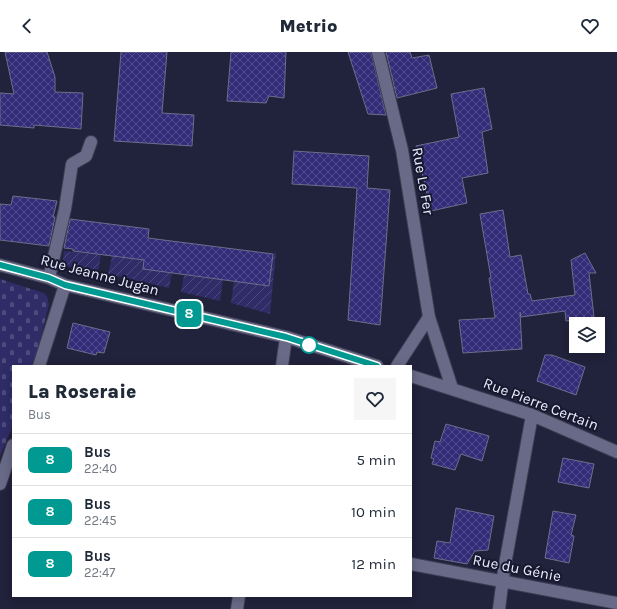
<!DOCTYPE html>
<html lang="en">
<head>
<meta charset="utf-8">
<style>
  :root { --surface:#fff; --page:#f6f6f7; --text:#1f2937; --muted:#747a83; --line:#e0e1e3 }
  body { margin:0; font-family:Karla,sans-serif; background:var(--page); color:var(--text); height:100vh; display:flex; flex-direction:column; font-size:15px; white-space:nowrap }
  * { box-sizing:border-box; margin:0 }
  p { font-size:13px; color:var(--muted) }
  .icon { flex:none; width:22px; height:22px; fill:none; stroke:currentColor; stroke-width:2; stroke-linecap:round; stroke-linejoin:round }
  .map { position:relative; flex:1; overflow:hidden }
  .panel { position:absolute; left:12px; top:313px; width:400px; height:232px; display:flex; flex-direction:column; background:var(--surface); border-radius:0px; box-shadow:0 2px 10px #0003 }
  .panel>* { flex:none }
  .badge { padding:0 8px; border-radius:6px; font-size:14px; line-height:26px }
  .controls { position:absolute; left:569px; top:265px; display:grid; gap:8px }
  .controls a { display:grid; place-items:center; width:36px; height:36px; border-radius:0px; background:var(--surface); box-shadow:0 2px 10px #0003; font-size:20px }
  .map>.badge { position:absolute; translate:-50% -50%; box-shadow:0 0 0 2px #fff }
  .round { display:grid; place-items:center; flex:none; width:42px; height:42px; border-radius:0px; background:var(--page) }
  .head { display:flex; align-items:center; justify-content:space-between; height:68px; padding:0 16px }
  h1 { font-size:19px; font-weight:800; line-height:30px }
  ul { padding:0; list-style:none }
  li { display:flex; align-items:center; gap:12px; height:52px; padding:0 16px; border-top:1px solid var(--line) }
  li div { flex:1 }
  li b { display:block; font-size:15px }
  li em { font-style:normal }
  li .badge { min-width:44px; font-weight:700; text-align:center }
  header { display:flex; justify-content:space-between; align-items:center; height:52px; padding:0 16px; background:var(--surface); font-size:18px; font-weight:800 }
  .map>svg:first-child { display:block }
</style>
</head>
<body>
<header><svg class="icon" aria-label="back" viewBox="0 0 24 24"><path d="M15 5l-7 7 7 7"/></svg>Metrio<svg class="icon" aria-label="heart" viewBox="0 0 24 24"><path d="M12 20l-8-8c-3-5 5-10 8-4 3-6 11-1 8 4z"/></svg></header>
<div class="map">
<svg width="617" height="557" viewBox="0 0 617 557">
  <defs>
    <pattern id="cemetery-stones" width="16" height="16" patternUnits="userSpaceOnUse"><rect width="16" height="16" fill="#2f2c68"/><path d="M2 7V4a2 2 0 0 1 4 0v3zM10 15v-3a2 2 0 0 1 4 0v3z" fill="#4d4b7e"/></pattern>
    <pattern id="garden-furrows" width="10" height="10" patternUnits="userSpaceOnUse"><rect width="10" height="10" fill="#2f2c68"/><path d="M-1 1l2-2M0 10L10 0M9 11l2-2" fill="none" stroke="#4d4b7e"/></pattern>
    <pattern id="building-cross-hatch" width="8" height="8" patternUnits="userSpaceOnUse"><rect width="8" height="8" fill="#332d79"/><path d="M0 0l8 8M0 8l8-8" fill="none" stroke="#514c8d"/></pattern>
  </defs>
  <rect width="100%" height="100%" fill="#21223b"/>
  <path fill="url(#cemetery-stones)" d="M0 227 44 241 47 244 49 252 34 314H13V373L0 404Z"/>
  <path fill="url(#garden-furrows)" d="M64 199 101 203 98 220 66 214 63 207Z
    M276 200 270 262 231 251 234 229Z
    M112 204 144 208 143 217 172 221 169 236 108 222Z
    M184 223 223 228 220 249 181 240Z"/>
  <path fill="url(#building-cross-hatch)" stroke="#6b6e8b" d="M5 0H47L55 25V40L83 41 81 77 34 73V76L0 73V41L14 42Z
    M121 0H167L162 61 194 63 192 94 114 89Z
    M231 0H286L284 46 269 44 266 51 227 49Z
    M348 0H371L386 63 368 62Z
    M386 0H410L412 6 429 3 437 36 397 46Z
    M484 36 492 77 482 80 488 121 462 126 467 151 431 159 416 94 459 85 451 42Z
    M294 99 369 104 367 136 390 138 380 273 348 268 357 136 292 132Z
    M13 144 57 149 53 165H55L49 194 0 188V152L11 153Z
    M503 158 510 205 521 203 528 242H530L532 249 575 243 571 208 585 201 596 221H589L594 265 566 269 565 259 521 265 520 260 522 297 463 301 459 268 495 266 489 226H491L480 162Z
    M70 167 149 177 148 186 273 202 269 234 143 217 144 208 73 199V197L64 196Z
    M73 271 110 280 104 301 97 300 96 303 67 296Z
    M545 303H552L585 315 576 343 537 329Z
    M446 372 489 384 482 409 461 402 455 418 432 412 434 407 431 406 435 389 440 390Z
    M563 406 594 412 589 436 558 430Z
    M456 456 494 464 488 498 475 499 467 512 434 506 437 489 450 491Z
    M553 459 576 463 571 483 574 484 569 511 545 506Z"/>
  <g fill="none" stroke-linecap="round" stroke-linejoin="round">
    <defs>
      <path id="minor" d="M378 0 402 98 429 265 452 336
        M0 213 49 226 65 233 286 285 377 314
        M49 226 65 157 72 112 86 104 91 90
        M39 314 65 233
        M282 314 286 285
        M397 314 429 265
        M411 324 532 363 617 400
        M0 432 13 393
        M411 512 617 551
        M237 557 239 544
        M499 557 504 518 532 363"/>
    </defs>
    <use href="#minor" stroke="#3c3c51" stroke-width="14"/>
    <use href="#minor" stroke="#686a87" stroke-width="12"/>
  </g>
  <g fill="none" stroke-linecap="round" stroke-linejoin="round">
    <defs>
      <path id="line" d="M0 213 49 226 65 233 286 285 377 314"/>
    </defs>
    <use href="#line" stroke="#fff" stroke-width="9"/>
    <use href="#line" stroke="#009a93" stroke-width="6"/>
  </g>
  <circle fill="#fff" stroke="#009a93" stroke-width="2" cx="309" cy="293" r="8"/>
  <g text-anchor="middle" stroke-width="4" stroke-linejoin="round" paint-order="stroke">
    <g font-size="15" fill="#eaecfd" stroke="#181830">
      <text transform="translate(423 129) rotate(80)" y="5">Rue Le Fer</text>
      <text transform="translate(100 223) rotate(15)" y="5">Rue Jeanne Jugan</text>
      <text transform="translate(541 352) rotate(21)" y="5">Rue Pierre Certain</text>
      <text transform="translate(517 516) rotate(11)" y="5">Rue du Génie</text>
    </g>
  </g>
</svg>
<div class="controls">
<a><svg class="icon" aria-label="layers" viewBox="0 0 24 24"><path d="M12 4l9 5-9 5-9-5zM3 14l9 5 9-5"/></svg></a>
</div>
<b class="badge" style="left:189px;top:262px;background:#009a93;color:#fff">8</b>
<section class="panel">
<div class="head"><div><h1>La Roseraie</h1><p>Bus</p></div><a class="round"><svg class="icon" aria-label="heart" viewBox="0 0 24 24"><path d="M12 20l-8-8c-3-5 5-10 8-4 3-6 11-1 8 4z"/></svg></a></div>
<ul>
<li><span class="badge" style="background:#009a93;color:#fff">8</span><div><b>Bus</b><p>22:40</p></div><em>5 min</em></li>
<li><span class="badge" style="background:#009a93;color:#fff">8</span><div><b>Bus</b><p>22:45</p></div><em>10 min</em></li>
<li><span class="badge" style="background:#009a93;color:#fff">8</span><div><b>Bus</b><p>22:47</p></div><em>12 min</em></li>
</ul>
</section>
</div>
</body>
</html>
